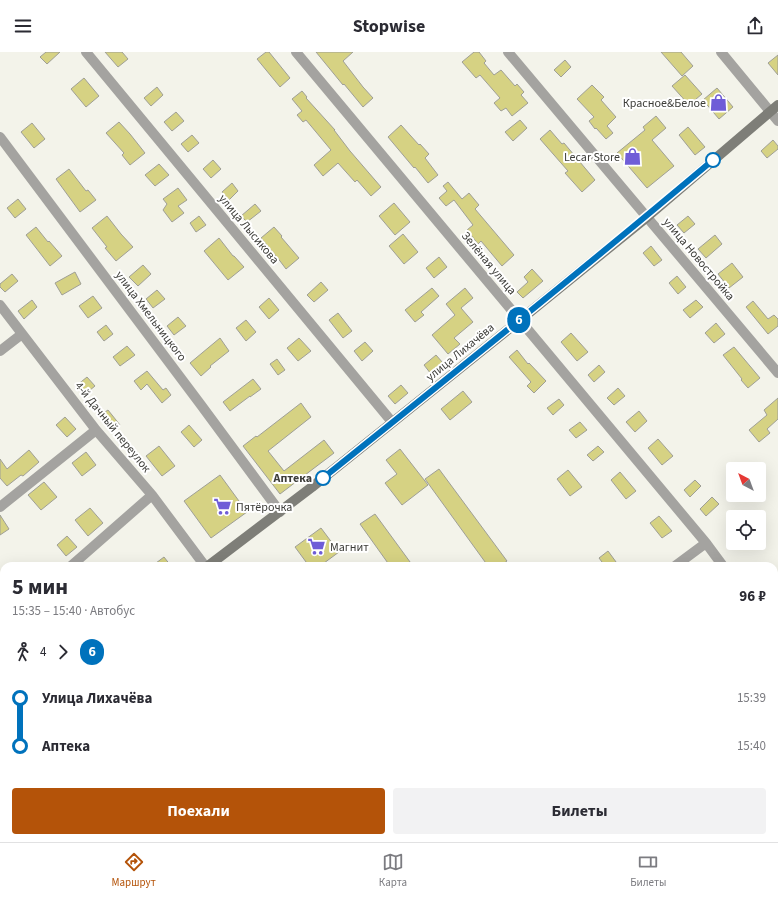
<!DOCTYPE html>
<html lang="ru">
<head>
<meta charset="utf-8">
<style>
  :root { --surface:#fff; --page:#f2f2f3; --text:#2b2b33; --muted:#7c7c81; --line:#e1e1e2; --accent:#b45309 }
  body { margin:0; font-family:"Source Sans 3",sans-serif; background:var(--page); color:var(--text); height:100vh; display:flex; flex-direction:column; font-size:15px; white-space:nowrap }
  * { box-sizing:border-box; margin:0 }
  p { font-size:13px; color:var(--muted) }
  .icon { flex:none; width:22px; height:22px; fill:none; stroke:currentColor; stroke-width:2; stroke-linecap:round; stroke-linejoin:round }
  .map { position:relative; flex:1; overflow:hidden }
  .drawer { position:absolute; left:0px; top:510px; width:778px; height:280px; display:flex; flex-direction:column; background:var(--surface); border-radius:12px 12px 0 0; box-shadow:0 4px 16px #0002 }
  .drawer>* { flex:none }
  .badge { padding:0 8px; border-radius:13px; font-size:14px; line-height:26px }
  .needle { width:26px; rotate:319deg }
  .fabs { position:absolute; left:726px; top:410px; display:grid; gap:8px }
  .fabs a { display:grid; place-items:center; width:40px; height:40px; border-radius:4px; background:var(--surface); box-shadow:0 4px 16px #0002; font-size:20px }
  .map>.badge { position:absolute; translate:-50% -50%; box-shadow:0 0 0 2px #fff }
  .legs { display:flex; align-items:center; gap:6px; height:44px; padding:0 12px; font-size:13px }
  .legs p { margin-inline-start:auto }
  .head { display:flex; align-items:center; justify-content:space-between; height:68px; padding:0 12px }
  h1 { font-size:22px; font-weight:700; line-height:30px }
  .action { display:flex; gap:8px; margin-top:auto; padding:8px 12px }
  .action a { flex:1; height:46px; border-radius:4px; background:var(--accent); color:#fff; font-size:16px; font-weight:700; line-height:46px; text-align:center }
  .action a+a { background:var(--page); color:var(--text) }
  ul { padding:0 12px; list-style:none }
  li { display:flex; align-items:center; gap:14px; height:48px; font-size:15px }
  li i { display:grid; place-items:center; width:6px; height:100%; margin:0 5px; background:currentColor }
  li i::after { content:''; width:10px; height:10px; margin:-5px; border:3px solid; border-radius:50%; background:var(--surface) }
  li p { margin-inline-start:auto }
  li:first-child i { background:linear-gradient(#0000 50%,currentColor 0) }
  li:last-child i { background:linear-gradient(currentColor 50%,#0000 0) }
  header { display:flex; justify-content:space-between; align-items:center; height:52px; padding:0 12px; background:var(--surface); font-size:18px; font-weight:700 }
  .tab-bar { display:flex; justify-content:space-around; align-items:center; height:56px; border-top:1px solid var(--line); background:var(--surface); font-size:11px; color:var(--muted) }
  .tab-bar a { display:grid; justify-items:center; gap:2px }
  .tab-bar .current { color:var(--accent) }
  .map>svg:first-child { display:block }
</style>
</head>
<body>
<header><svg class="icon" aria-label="menu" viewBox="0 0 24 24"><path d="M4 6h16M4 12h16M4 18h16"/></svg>Stopwise<svg class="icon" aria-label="share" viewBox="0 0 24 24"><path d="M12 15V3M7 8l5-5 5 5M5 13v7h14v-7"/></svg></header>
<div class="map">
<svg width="778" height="790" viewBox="0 0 778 790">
  <rect width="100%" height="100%" fill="#f3f3ea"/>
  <path fill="#d6d283" stroke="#9f9f96" d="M46 0H60L47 12 40 5Z
    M105 0H122L128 7 118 15Z
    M266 0H269L290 26 280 35 257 7Z
    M316 0H353L343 9 363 35 373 46 363 55 344 32 343 33Z
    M474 0H479L486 9 484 11 494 23 501 18 515 34 517 32 524 40 521 43 528 51 512 64 506 56 501 59 494 51 500 46 480 23 476 26 462 10Z
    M661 0H681L693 14 682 24Z
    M778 3V23L768 11Z
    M565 8 571 15 561 25 554 18Z
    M685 23 702 42 689 53 672 34Z
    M84 26 99 44 86 55 71 37Z
    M592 33 604 45 601 48 616 65 607 74 613 81 606 87 596 76 595 77 589 69 594 65 577 47Z
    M157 35 163 43 151 54 144 46Z
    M717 36 733 55 719 67 703 48Z
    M302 39 307 45 306 46 335 78H334L350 99 381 135 371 144 357 128 355 130 338 111 323 124 314 113 331 98 306 68 303 70 297 63 302 59 292 47Z
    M176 60 184 69 172 79 164 70Z
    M656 64 666 76 652 88 674 114 647 136 617 101 645 78 643 75Z
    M520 68 527 76 513 89 505 80Z
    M119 70 130 82 145 101 130 113 122 103 124 101 106 81Z
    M32 71 45 87 34 96 21 80Z
    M401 73 419 93 420 92 429 102 425 106 438 123 428 131 415 115 414 116 388 85Z
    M688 75 705 95 695 103 679 83Z
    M550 78 562 92 564 91 595 128 582 140 565 121 568 119 540 87Z
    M192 83 199 91 188 100 181 92Z
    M773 88 778 94V97L767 106 761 99Z
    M213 108 221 117 211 126 203 117Z
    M159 112 169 123 155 134 145 123Z
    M69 117 86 139 88 138 96 148 80 160 56 127Z
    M448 130 462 147 469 141 479 153 475 157 514 203 502 214 481 189 478 192 467 178 473 173 454 148 446 154 439 146 447 139 443 134Z
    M232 131 238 139 229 148 222 140Z
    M178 136 187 148 178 154 184 161 172 170 163 158 167 152 163 147Z
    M18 147 26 157 15 166 7 156Z
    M394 151 410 170 395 183 379 164Z
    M255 152 261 159 247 170 241 164Z
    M107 164 121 182 133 195 116 209 105 196 107 195 92 176Z
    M199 164 206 173 196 180 190 171Z
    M688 164 695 172 684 181 677 173Z
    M36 175 48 190 49 189 62 204 50 214 26 183Z
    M274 175 282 184 281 185 299 206 286 217 280 209 261 186Z
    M403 182 418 200 404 212 389 194Z
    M715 183 722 192 706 206 698 197Z
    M219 186 233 204H234L244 215 228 228 204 199Z
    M651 194 662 208 654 214 643 201Z
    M439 205 447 215 434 226 426 216Z
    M732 211 743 225 729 236 718 222Z
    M143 213 151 222 138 234 129 225Z
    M532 217 543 229 523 246 517 240 528 230 524 225Z
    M75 220 81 232 62 243 55 231Z
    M12 222 18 229 5 240 0 235V232Z
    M677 224 686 235 678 242 669 231Z
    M321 230 328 238 314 250 307 243Z
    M432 236 439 244 421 260 424 263 415 270 405 258Z
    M465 236 473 246 461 256 473 270 454 286 460 292 448 302 432 283 455 263 446 252Z
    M157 238 165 247 153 256 146 247Z
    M93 244 102 256 88 266 79 254Z
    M269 246 279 258 269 267 259 255Z
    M32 248 37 255 24 267 18 259Z
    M696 248 703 255 690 266 683 258Z
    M753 249 768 267 774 263 778 267V274L768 282 746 255Z
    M338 261 352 279 343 286 329 268Z
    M178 265 186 274 174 283 167 274Z
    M246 268 256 280 246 289 236 276Z
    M716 271 725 282 714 291 705 281Z
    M106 273 113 282 104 289 97 280Z
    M571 281 588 300 577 309 561 290Z
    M220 286 229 299 210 314 211 315 201 324 190 311Z
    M299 286 311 299 298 309 287 296Z
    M365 290 373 299 362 309 354 299Z
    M127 294 135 303 120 314 113 305Z
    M734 295 760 326 748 336 741 328 742 327 723 303Z
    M517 298 528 312 529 311 546 329 534 341 527 334 531 330 509 305Z
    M436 303 443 311 431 322 424 313Z
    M277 307 285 318 278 323 270 312Z
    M599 313 605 320 594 330 588 323Z
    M147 319 163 338 166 336 171 343 162 351 147 332 141 338 134 329Z
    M87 325 95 334 84 343 76 334Z
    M253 327 261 337 250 345V344L230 359 223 350Z
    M401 333 408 341 395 352 388 344Z
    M618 336 625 344 614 353 607 346Z
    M463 339 472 350 450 368 441 357Z
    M778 346V367L767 377 770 381 759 390 749 378 767 363 764 358Z
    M559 347 564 353 553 363 547 356Z
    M301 351 311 365 268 399 284 419 324 388 334 401 280 442 243 394 256 384 257 385Z
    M108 358 120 373 112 380 99 364Z
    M639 359 647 369 635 380 626 370Z
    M65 365 76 377 67 385 56 373Z
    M580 370 587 378 576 386 569 378Z
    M189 373 202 388 194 395 181 380Z
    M658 387 673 404 662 413 648 396Z
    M159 394 175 414 162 424 146 404Z
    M598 394 604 400 593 409 587 403Z
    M400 397 428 433 402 453 385 431 397 422 386 408Z
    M29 398 39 410 23 424 21 423 7 434 0 426V407L7 417Z
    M86 400 96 413 82 424 72 411Z
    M439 417 507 509 500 514H488L425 427Z
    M568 418 582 435 570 444 557 427Z
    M620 420 636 439 626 447 611 428Z
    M220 423 247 460 211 486 184 449Z
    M695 428 701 434 690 445 684 438Z
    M44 430 57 445 41 458 28 443Z
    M712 445 719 452 706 464 700 457Z
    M90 456 103 471 88 484 75 468Z
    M375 462 413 514H390L360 472Z
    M0 463 9 477 0 483Z
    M659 464 672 479 662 486 650 471Z
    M321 476 339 500 320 514H309L295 495Z
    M67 484 77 495 66 504 57 493Z
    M608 499 619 514H605L599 506Z
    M164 505 171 514H152Z"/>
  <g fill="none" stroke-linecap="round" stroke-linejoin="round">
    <path stroke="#a4a3a0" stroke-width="10" d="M86 0 392 370
      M296 0 706 491 723 514
      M508 0 778 321
      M721 0 778 69
      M0 85 201 353 280 460
      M0 253 96 378 152 443 205 514
      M0 299 22 282
      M0 455 96 378
      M71 514 152 443
      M675 514 706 491
      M0 577 4 573
      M774 580 778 585
      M0 595 4 598"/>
    <path stroke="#7e7e78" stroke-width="10" d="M208 514 312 435 520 268 647 165 778 53
      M163 786 166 790"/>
  </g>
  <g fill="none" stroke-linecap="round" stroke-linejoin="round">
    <defs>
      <path id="line-1" d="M323 426C454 321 585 216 713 108"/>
    </defs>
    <use href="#line-1" stroke="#fff" stroke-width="9"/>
    <use href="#line-1" stroke="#0072bc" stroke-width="6"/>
  </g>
  <defs>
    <symbol id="shop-bare" viewBox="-9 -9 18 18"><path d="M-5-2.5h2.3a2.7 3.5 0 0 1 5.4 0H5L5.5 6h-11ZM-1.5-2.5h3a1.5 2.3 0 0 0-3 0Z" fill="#6f5dd7" stroke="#fff" stroke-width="2.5" paint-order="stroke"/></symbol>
    <symbol id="supermarket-bare" viewBox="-9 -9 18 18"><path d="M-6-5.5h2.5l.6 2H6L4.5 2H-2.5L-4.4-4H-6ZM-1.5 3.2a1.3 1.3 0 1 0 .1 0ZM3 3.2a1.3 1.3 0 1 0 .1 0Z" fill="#6f5dd7" stroke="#fff" stroke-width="2.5" paint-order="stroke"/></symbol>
  </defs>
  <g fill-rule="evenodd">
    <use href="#shop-bare" x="706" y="38" width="25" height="25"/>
    <use href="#shop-bare" x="620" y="92" width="25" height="25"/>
    <use href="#supermarket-bare" x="210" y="442" width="25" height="25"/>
    <use href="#supermarket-bare" x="304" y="482" width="25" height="25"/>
  </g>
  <g fill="#fff" stroke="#0072bc" stroke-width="2">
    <circle cx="713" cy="108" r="7"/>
    <circle cx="323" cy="426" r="7"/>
  </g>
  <g text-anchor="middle" stroke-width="4" stroke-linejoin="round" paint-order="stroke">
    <g font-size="12" fill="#3d3d39" stroke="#fff" text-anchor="end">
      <text x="706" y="55">Красное&amp;Белое</text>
      <text x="620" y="109">Lecar Store</text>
      <text x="236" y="459" text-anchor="start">Пятёрочка</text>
      <text x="330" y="499" text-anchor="start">Магнит</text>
    </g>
    <g font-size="12" fill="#3d3d39" stroke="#fff">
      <text transform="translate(249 177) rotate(50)" y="4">улица Лысикова</text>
      <text transform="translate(699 207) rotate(50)" y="4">улица Новостройка</text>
      <text transform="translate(489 211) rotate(50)" y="4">Зелёная улица</text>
      <text transform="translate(151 264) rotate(53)" y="4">улица Хмельницкого</text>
      <text transform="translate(460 300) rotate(-39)" y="4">улица Лихачёва</text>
      <text transform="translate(113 375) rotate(51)" y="4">4-й Дачный переулок</text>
    </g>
    <g font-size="12" font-weight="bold" fill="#3d3d39" stroke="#fff" text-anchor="end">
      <text x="312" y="430">Аптека</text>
    </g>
  </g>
</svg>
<div class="fabs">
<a><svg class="needle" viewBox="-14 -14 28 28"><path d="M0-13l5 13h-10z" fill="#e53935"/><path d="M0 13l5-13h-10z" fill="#7c7c81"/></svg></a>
<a><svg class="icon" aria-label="locate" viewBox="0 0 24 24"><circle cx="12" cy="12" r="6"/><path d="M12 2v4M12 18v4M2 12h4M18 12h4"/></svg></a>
</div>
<b class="badge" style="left:519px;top:268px;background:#0072bc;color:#fff">6</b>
<section class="drawer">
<div class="head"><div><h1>5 мин</h1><p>15:35 – 15:40 · Автобус</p></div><b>96 ₽</b></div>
<div class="legs"><svg class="icon" aria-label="walk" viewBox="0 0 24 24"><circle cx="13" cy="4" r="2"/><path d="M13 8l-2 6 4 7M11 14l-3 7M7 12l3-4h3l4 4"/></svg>4<svg class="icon" aria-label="forward" viewBox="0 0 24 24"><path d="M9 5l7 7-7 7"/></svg><b class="badge" style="background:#0072bc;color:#fff">6</b></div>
<ul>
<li><i style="color:#0072bc"></i><b>Улица Лихачёва</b><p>15:39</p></li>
<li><i style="color:#0072bc"></i><b>Аптека</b><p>15:40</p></li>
</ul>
<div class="action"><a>Поехали</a><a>Билеты</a></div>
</section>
</div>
<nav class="tab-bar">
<a class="current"><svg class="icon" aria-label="directions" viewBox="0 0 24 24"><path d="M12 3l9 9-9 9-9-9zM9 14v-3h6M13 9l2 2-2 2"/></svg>Маршрут</a>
<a><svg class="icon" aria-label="map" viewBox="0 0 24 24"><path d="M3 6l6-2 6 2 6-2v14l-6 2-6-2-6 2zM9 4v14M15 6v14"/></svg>Карта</a>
<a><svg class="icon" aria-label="tickets" viewBox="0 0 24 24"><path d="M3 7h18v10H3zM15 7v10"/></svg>Билеты</a>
</nav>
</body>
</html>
